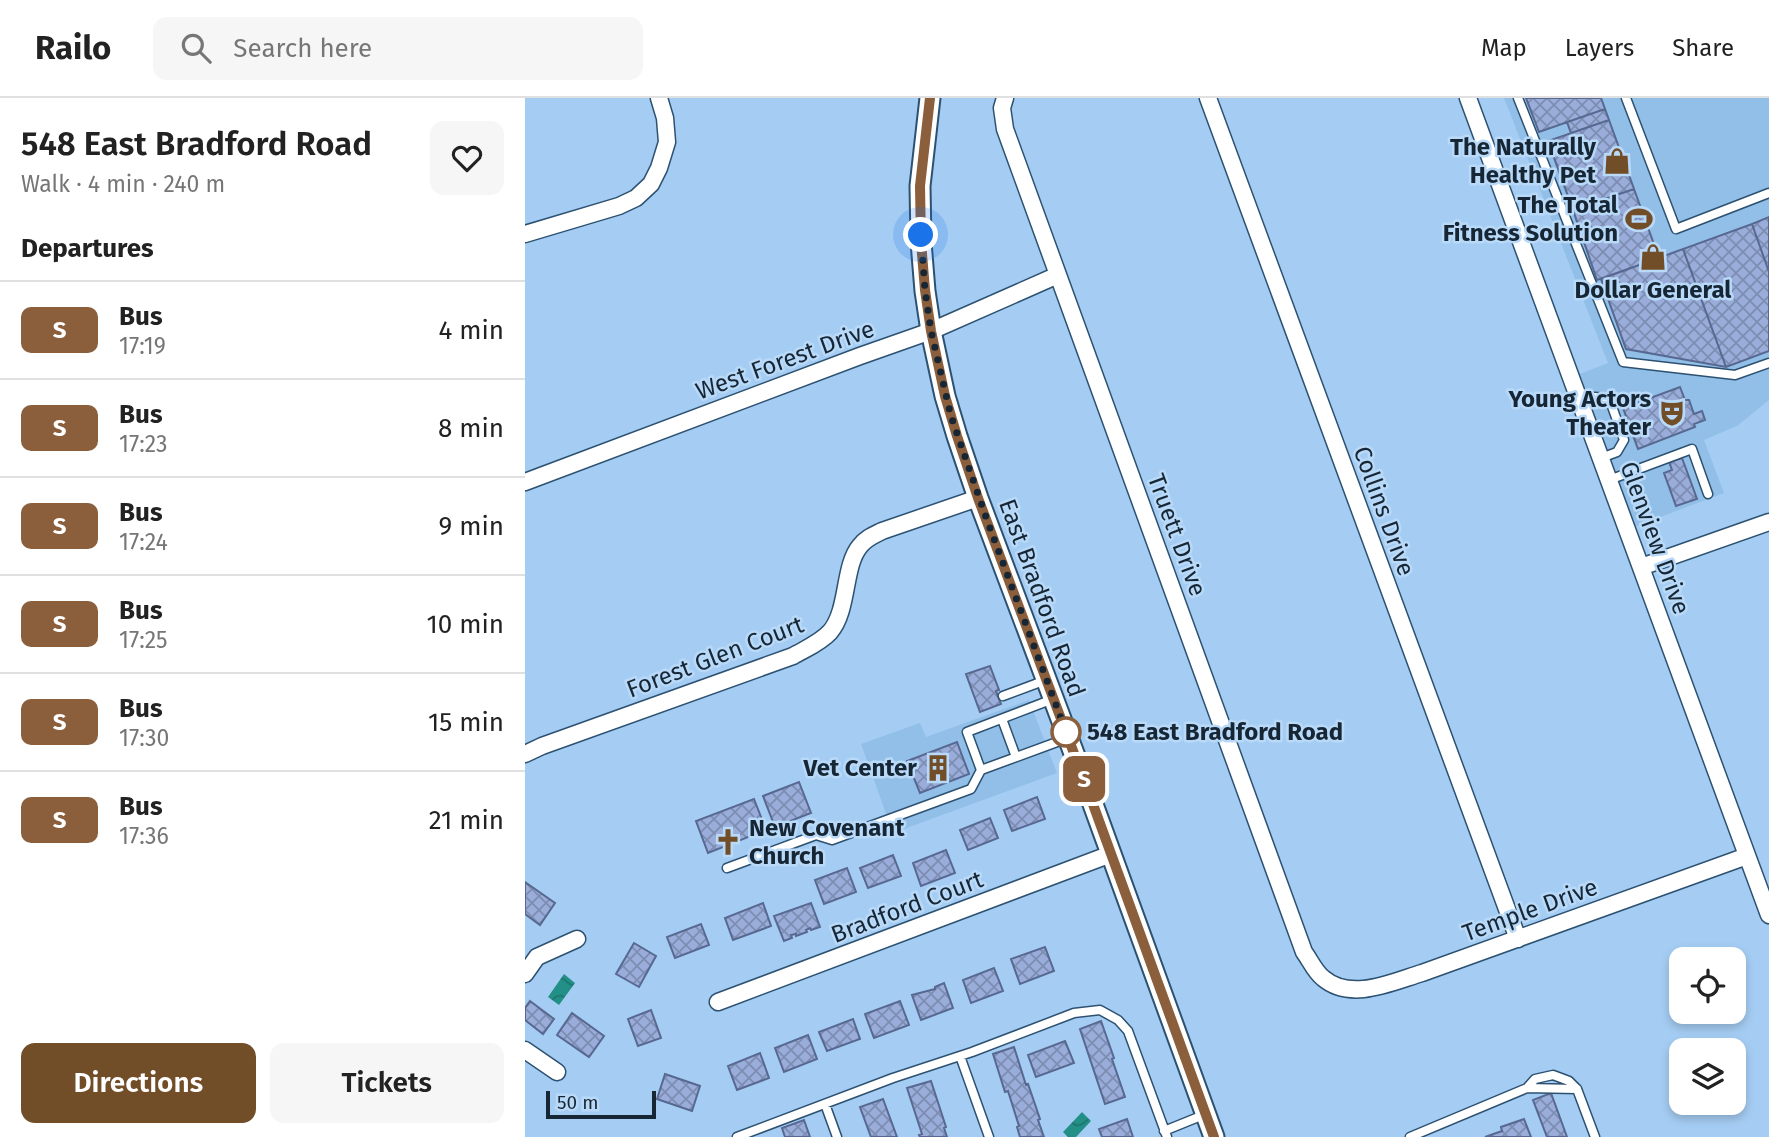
<!DOCTYPE html>
<html lang="en">
<head>
<meta charset="utf-8">
<style>
  :root { --surface:#fff; --page:#f6f6f6; --text:#222; --muted:#767676; --line:#e0e0e0; --accent:#724e28 }
  body { margin:0; font-family:"Fira Sans",sans-serif; background:var(--page); color:var(--text); height:100vh; display:flex; flex-direction:column; font-size:26px; white-space:nowrap }
  * { box-sizing:border-box; margin:0 }
  p { font-size:23px; color:var(--muted) }
  .icon { flex:none; width:38px; height:38px; fill:none; stroke:currentColor; stroke-width:2; stroke-linecap:round; stroke-linejoin:round }
  .map { position:relative; flex:1; overflow:hidden }
  .panel { display:flex; flex-direction:column; background:var(--surface); width:525px }
  .panel>* { flex:none }
  .badge { padding:0 14px; border-radius:10px; font-size:24px; line-height:46px }
  .tools { position:absolute; left:1144px; top:849px; display:grid; gap:14px }
  .tools a { display:grid; place-items:center; width:77px; height:77px; border-radius:14px; background:var(--surface); box-shadow:0 4px 10px #0003; font-size:35px }
  .scale { position:absolute; left:21px; bottom:18px; width:110px; box-sizing:border-box; padding-left:7px; border:4px solid #162634; border-top:0; font-size:19px; line-height:24px; white-space:nowrap; color:#162634; -webkit-text-stroke:5px #b9d9f8; paint-order:stroke }
  .you { position:absolute; width:35px; height:35px; margin:-18px; border:5px solid #fff; border-radius:50%; background:#1a73e8; box-shadow:0 0 0 10px #1a73e833 }
  .map>.badge { position:absolute; translate:-50% -50%; box-shadow:0 0 0 4px #fff }
  h2 { padding:0 21px; font-size:26px; line-height:63px }
  .round { display:grid; place-items:center; flex:none; width:74px; height:74px; border-radius:14px; background:var(--page) }
  .head { display:flex; align-items:center; justify-content:space-between; height:119px; padding:0 21px }
  h1 { font-size:33px; font-weight:600; line-height:52px }
  .primary-button { display:flex; gap:14px; margin-top:auto; padding:14px 21px }
  .primary-button a { flex:1; height:80px; border-radius:14px; background:var(--accent); color:#fff; font-size:28px; font-weight:600; line-height:80px; text-align:center }
  .primary-button a+a { background:var(--page); color:var(--text) }
  ul { padding:0; list-style:none }
  li { display:flex; align-items:center; gap:21px; height:98px; padding:0 21px; border-top:2px solid var(--line) }
  li div { flex:1 }
  li b { display:block; font-size:26px }
  li em { font-style:normal }
  li .badge { min-width:77px; font-weight:700; text-align:center }
  header { display:flex; align-items:center; gap:42px; box-sizing:border-box; height:98px; padding:0 35px; background:var(--surface); border-bottom:2px solid var(--line) }
  header strong { font-size:33px }
  nav { display:flex; gap:38px; margin-inline-start:auto; font-size:24px }
  .search { width:490px; height:63px; background:var(--page); display:flex; align-items:center; gap:18px; box-sizing:border-box; padding:0 24px; border-radius:14px; color:var(--muted); font-size:26px }
  main { display:flex; flex:1; min-height:0 }
  .map>svg:first-child { display:block }
</style>
</head>
<body>
<header>
<strong>Railo</strong>
<div class="search"><svg class="icon" aria-label="search" viewBox="0 0 24 24"><circle cx="10" cy="10" r="6"/><path d="M15 15l6 6"/></svg>Search here</div>
<nav><a>Map</a><a>Layers</a><a>Share</a></nav>
</header>
<main>
<section class="panel">
<div class="head"><div><h1>548 East Bradford Road</h1><p>Walk · 4 min · 240 m</p></div><a class="round"><svg class="icon" aria-label="heart" viewBox="0 0 24 24"><path d="M12 20l-8-8c-3-5 5-10 8-4 3-6 11-1 8 4z"/></svg></a></div>
<h2>Departures</h2>
<ul>
<li><span class="badge" style="background:#8b5e3c;color:#fff">S</span><div><b>Bus</b><p>17:19</p></div><em>4 min</em></li>
<li><span class="badge" style="background:#8b5e3c;color:#fff">S</span><div><b>Bus</b><p>17:23</p></div><em>8 min</em></li>
<li><span class="badge" style="background:#8b5e3c;color:#fff">S</span><div><b>Bus</b><p>17:24</p></div><em>9 min</em></li>
<li><span class="badge" style="background:#8b5e3c;color:#fff">S</span><div><b>Bus</b><p>17:25</p></div><em>10 min</em></li>
<li><span class="badge" style="background:#8b5e3c;color:#fff">S</span><div><b>Bus</b><p>17:30</p></div><em>15 min</em></li>
<li><span class="badge" style="background:#8b5e3c;color:#fff">S</span><div><b>Bus</b><p>17:36</p></div><em>21 min</em></li>
</ul>
<div class="primary-button"><a>Directions</a><a>Tickets</a></div>
</section>
<div class="map">
<svg width="1244" height="1039" viewBox="0 0 1244 1039">
  <defs>
    <pattern id="water-waves" width="16" height="10" patternUnits="userSpaceOnUse" patternTransform="scale(1.75)"><rect width="16" height="10" fill="#229087"/><path d="M0 5q4-4 8 0t8 0" fill="none" stroke="#1d756f"/></pattern>
    <pattern id="building-cross-hatch" width="8" height="8" patternUnits="userSpaceOnUse" patternTransform="scale(1.75)"><rect width="8" height="8" fill="#9aadda"/><path d="M0 0l8 8M0 8l8-8" fill="none" stroke="#7d8db2"/></pattern>
  </defs>
  <rect width="100%" height="100%" fill="#a5cdf3"/>
  <path fill="#92bfe8" d="M979 0H1244V302L1212 328 1179 342 1199 395 1109 429 1052 277 1083 265Z
    M504 602 532 675 368 735 336 646 395 625 401 639Z"/>
  <path fill="url(#water-waves)" d="M39 876 50 885 34 907 23 899Z
    M557 1014 566 1023 551 1039H543L538 1034Z"/>
  <path fill="url(#building-cross-hatch)" stroke="#576891" stroke-width="2" d="M1001 0H1076L1080 11 1014 34Z
    M1080 11 1084 22 1046 35 1042 24Z
    M1084 22 1109 91 1048 112 1023 43Z
    M1109 91 1134 160 1072 182 1048 112Z
    M1244 119V174L1227 126Z
    M1227 126 1244 174V253L1201 269 1158 151Z
    M1158 151 1201 269 1101 251 1076 181Z
    M1155 289 1160 302H1164L1169 316 1177 313 1180 322 1169 326 1170 329 1113 351 1098 310Z
    M1157 360 1172 401 1151 408 1139 375 1147 372 1144 364Z
    M465 568 474 592 471 593 476 606 455 614 441 576Z
    M432 644 444 676 395 695 382 663Z
    M274 684 286 715 250 729 238 698Z
    M512 699 520 721 487 733 479 712Z
    M229 701 241 732 183 755 171 723Z
    M465 720 473 740 443 752 435 732Z
    M421 752 430 775 396 788 388 765Z
    M368 757 376 778 343 790 335 770Z
    M322 770 331 794 299 806 290 782Z
    M0 784 30 805 15 827 0 816Z
    M238 805 246 828 208 842 200 820Z
    M286 805 295 829 286 832 285 830 281 832 282 834 271 838V836L266 837 267 840 259 843 249 818Z
    M176 826 184 847 150 860 142 839Z
    M109 845 131 858 114 889 91 876Z
    M520 849 529 873 495 886 486 861Z
    M469 870 478 893 446 905 438 882Z
    M419 885 428 910 396 922 387 897 410 891V889Z
    M5 903 29 921 18 936 0 922V910Z
    M375 903 384 927 349 940 340 916Z
    M126 912 136 940 113 948 103 921Z
    M47 915 79 938 64 959 32 937Z
    M328 921 335 941 302 953 294 934Z
    M576 923 589 960 587 961 600 999 580 1006 555 931Z
    M283 937 292 961 259 974 250 950Z
    M540 943 549 965 511 979 503 957Z
    M489 949 501 987 503 986 515 1021 513 1022 519 1039H495L492 1029 494 1028 483 993 480 994 468 956Z
    M235 955 244 980 212 992 203 968Z
    M140 976 175 988 167 1013 132 1001Z
    M406 983 421 1029 419 1030 422 1039H395L394 1037 397 1036 382 990Z
    M1026 995 1042 1039H1022L1008 1002Z
    M358 1001 372 1039H346L335 1009Z
    M602 1021 608 1039H577L574 1031Z
    M999 1021 1006 1039H960L977 1033 976 1029Z
    M279 1022 285 1039H260L257 1030Z"/>
  <g fill="none" stroke-linecap="round" stroke-linejoin="round">
    <defs>
      <path id="service" d="M993 0 1098 264 1210 277 1244 265
        M1101 0 1151 131 1244 95
        M1055 304 1069 299 1084 300 1099 342 1092 354 1076 360
        M1084 382 1167 351 1183 396
        M478 598 521 582
        M477 621 491 659
        M456 672 442 634 528 601
        M202 770 291 737 307 742 446 691 456 672 543 640
        M435 958 464 1039
        M1002 990 1052 991
        M300 1006 312 1039
        M639 1033 681 1016
        M212 1039 368 980 447 954 549 915 575 912 593 922 603 933 642 1039
        M885 1039 1002 990 1010 981 1028 977 1044 983 1052 991 1070 1039"/>
      <path id="minor" d="M480 0 477 10 480 31 779 854C785 862 790 874 798 880 826 904 867 884 897 875L1222 758
        M683 0 993 841
        M943 0 1244 817
        M0 136 94 108 111 100 126 86 134 70 142 44 140 20 134 0
        M0 384 335 258 406 233 533 177
        M1116 469 1244 424
        M0 656 17 648 268 558C280 551 295 545 305 534 324 512 318 468 335 448 341 440 349 437 357 433L453 400
        M0 876 12 859 52 841
        M193 904 586 756
        M0 952 32 974"/>
      <path id="tertiary" d="M405 0 395 88 396 144 400 193 406 233 420 298 432 338 453 400 565 698 689 1039"/>
    </defs>
    <use href="#service" stroke="#2c5171" stroke-width="11"/>
    <use href="#minor" stroke="#2c5171" stroke-width="19"/>
    <use href="#tertiary" stroke="#2c5171" stroke-width="23"/>
    <use href="#service" stroke="#fff" stroke-width="8"/>
    <use href="#minor" stroke="#fff" stroke-width="16"/>
    <use href="#tertiary" stroke="#fff" stroke-width="19"/>
  </g>
  <g fill="none" stroke-linecap="round" stroke-linejoin="round">
    <defs>
      <path id="line" d="M405 0 395 88 396 144 400 192 406 233 420 298 432 338 453 400 565 698 689 1039"/>
    </defs>
    <use href="#line" stroke="#fff" stroke-width="16"/>
    <use href="#line" stroke="#8b5e3c" stroke-width="10"/>
    <path stroke="#162634" stroke-width="7" stroke-dasharray="0 12.6" d="M396 137 400 192 406 233 426 318 462 422 543 639 541 634"/>
  </g>
  <defs>
    <symbol id="shop-bare" viewBox="-9 -9 18 18"><path d="M-5-2.5h2.3a2.7 3.5 0 0 1 5.4 0H5L5.5 6h-11ZM-1.5-2.5h3a1.5 2.3 0 0 0-3 0Z" fill="#724e28" stroke="#b9d9f8" stroke-width="2.5" paint-order="stroke"/></symbol>
    <symbol id="stadium-bare" viewBox="-9 -9 18 18"><path d="M0-5a6.5 5 0 1 0 0 10a6.5 5 0 1 0 0-10ZM-3.5-1.8h7v3.6h-7Z" fill="#724e28" stroke="#b9d9f8" stroke-width="2.5" paint-order="stroke"/></symbol>
    <symbol id="theatre-bare" viewBox="-9 -9 18 18"><path d="M-5-5.5Q0-4 5-5.5V0Q5 5 0 6Q-5 5-5 0ZM-3.3-2.5H-1v1.5H-3.3ZM1-2.5H3.3v1.5H1ZM-2.8 1Q0 5.5 2.8 1Z" fill="#724e28" stroke="#b9d9f8" stroke-width="2.5" paint-order="stroke"/></symbol>
    <symbol id="building-bare" viewBox="-9 -9 18 18"><path d="M-4-6H4V6H1V3H-1V6H-4ZM-2.5-4.3h1.7v1.8h-1.7ZM.8-4.3h1.7v1.8H.8ZM-2.5-1h1.7V.8h-1.7ZM.8-1h1.7V.8H.8Z" fill="#724e28" stroke="#b9d9f8" stroke-width="2.5" paint-order="stroke"/></symbol>
    <symbol id="church-bare" viewBox="-9 -9 18 18"><path d="M-1.2-6h2.4v3.5h3.3v2.4h-3.3V6h-2.4V-.1h-3.3v-2.4h3.3Z" fill="#724e28" stroke="#b9d9f8" stroke-width="2.5" paint-order="stroke"/></symbol>
  </defs>
  <g fill-rule="evenodd">
    <use href="#shop-bare" x="1073" y="44" width="38" height="38"/>
    <use href="#stadium-bare" x="1095" y="102" width="38" height="38"/>
    <use href="#shop-bare" x="1109" y="140" width="38" height="38"/>
    <use href="#theatre-bare" x="1128" y="296" width="38" height="38"/>
    <use href="#building-bare" x="394" y="651" width="38" height="38"/>
    <use href="#church-bare" x="184" y="725" width="38" height="38"/>
  </g>
  <circle fill="#fff" stroke="#8b5e3c" stroke-width="3.5" cx="541" cy="634" r="14"/>
  <g text-anchor="middle" stroke-width="5" stroke-linejoin="round" paint-order="stroke">
    <g font-size="24" font-weight="bold" fill="#162634" stroke="#b9d9f8" text-anchor="end">
      <text x="1071" y="57">The Naturally<tspan x="1071" dy="28">Healthy Pet</tspan></text>
      <text x="1093" y="115">The Total<tspan x="1093" dy="28">Fitness Solution</tspan></text>
      <text x="1128" y="200" text-anchor="middle">Dollar General</text>
      <text x="1126" y="309">Young Actors<tspan x="1126" dy="28">Theater</tspan></text>
      <text x="392" y="678">Vet Center</text>
      <text x="224" y="738" text-anchor="start">New Covenant<tspan x="224" dy="28">Church</tspan></text>
    </g>
    <g font-size="24" fill="#162634" stroke="#b9d9f8">
      <text transform="translate(260 262) rotate(-20)" y="8">West Forest Drive</text>
      <text transform="translate(859 413) rotate(70)" y="8">Collins Drive</text>
      <text transform="translate(652 437) rotate(70)" y="8">Truett Drive</text>
      <text transform="translate(1130 440) rotate(70)" y="8">Glenview Drive</text>
      <text transform="translate(517 500) rotate(70)" y="8">East Bradford Road</text>
      <text transform="translate(190 559) rotate(-21)" y="8">Forest Glen Court</text>
      <text transform="translate(382 809) rotate(-21)" y="8">Bradford Court</text>
      <text transform="translate(1005 812) rotate(-20)" y="8">Temple Drive</text>
    </g>
    <g font-size="24" font-weight="bold" fill="#162634" stroke="#b9d9f8" text-anchor="start">
      <text x="562" y="642">548 East Bradford Road</text>
    </g>
  </g>
</svg>
<div class="tools">
<a><svg class="icon" aria-label="locate" viewBox="0 0 24 24"><circle cx="12" cy="12" r="6"/><path d="M12 2v4M12 18v4M2 12h4M18 12h4"/></svg></a>
<a><svg class="icon" aria-label="layers" viewBox="0 0 24 24"><path d="M12 4l9 5-9 5-9-5zM3 14l9 5 9-5"/></svg></a>
</div>
<div class="scale">50 m</div>
<div class="you" style="left:396px;top:137px"></div>
<b class="badge" style="left:559px;top:681px;background:#8b5e3c;color:#fff">S</b>
</div>
</main>
</body>
</html>
